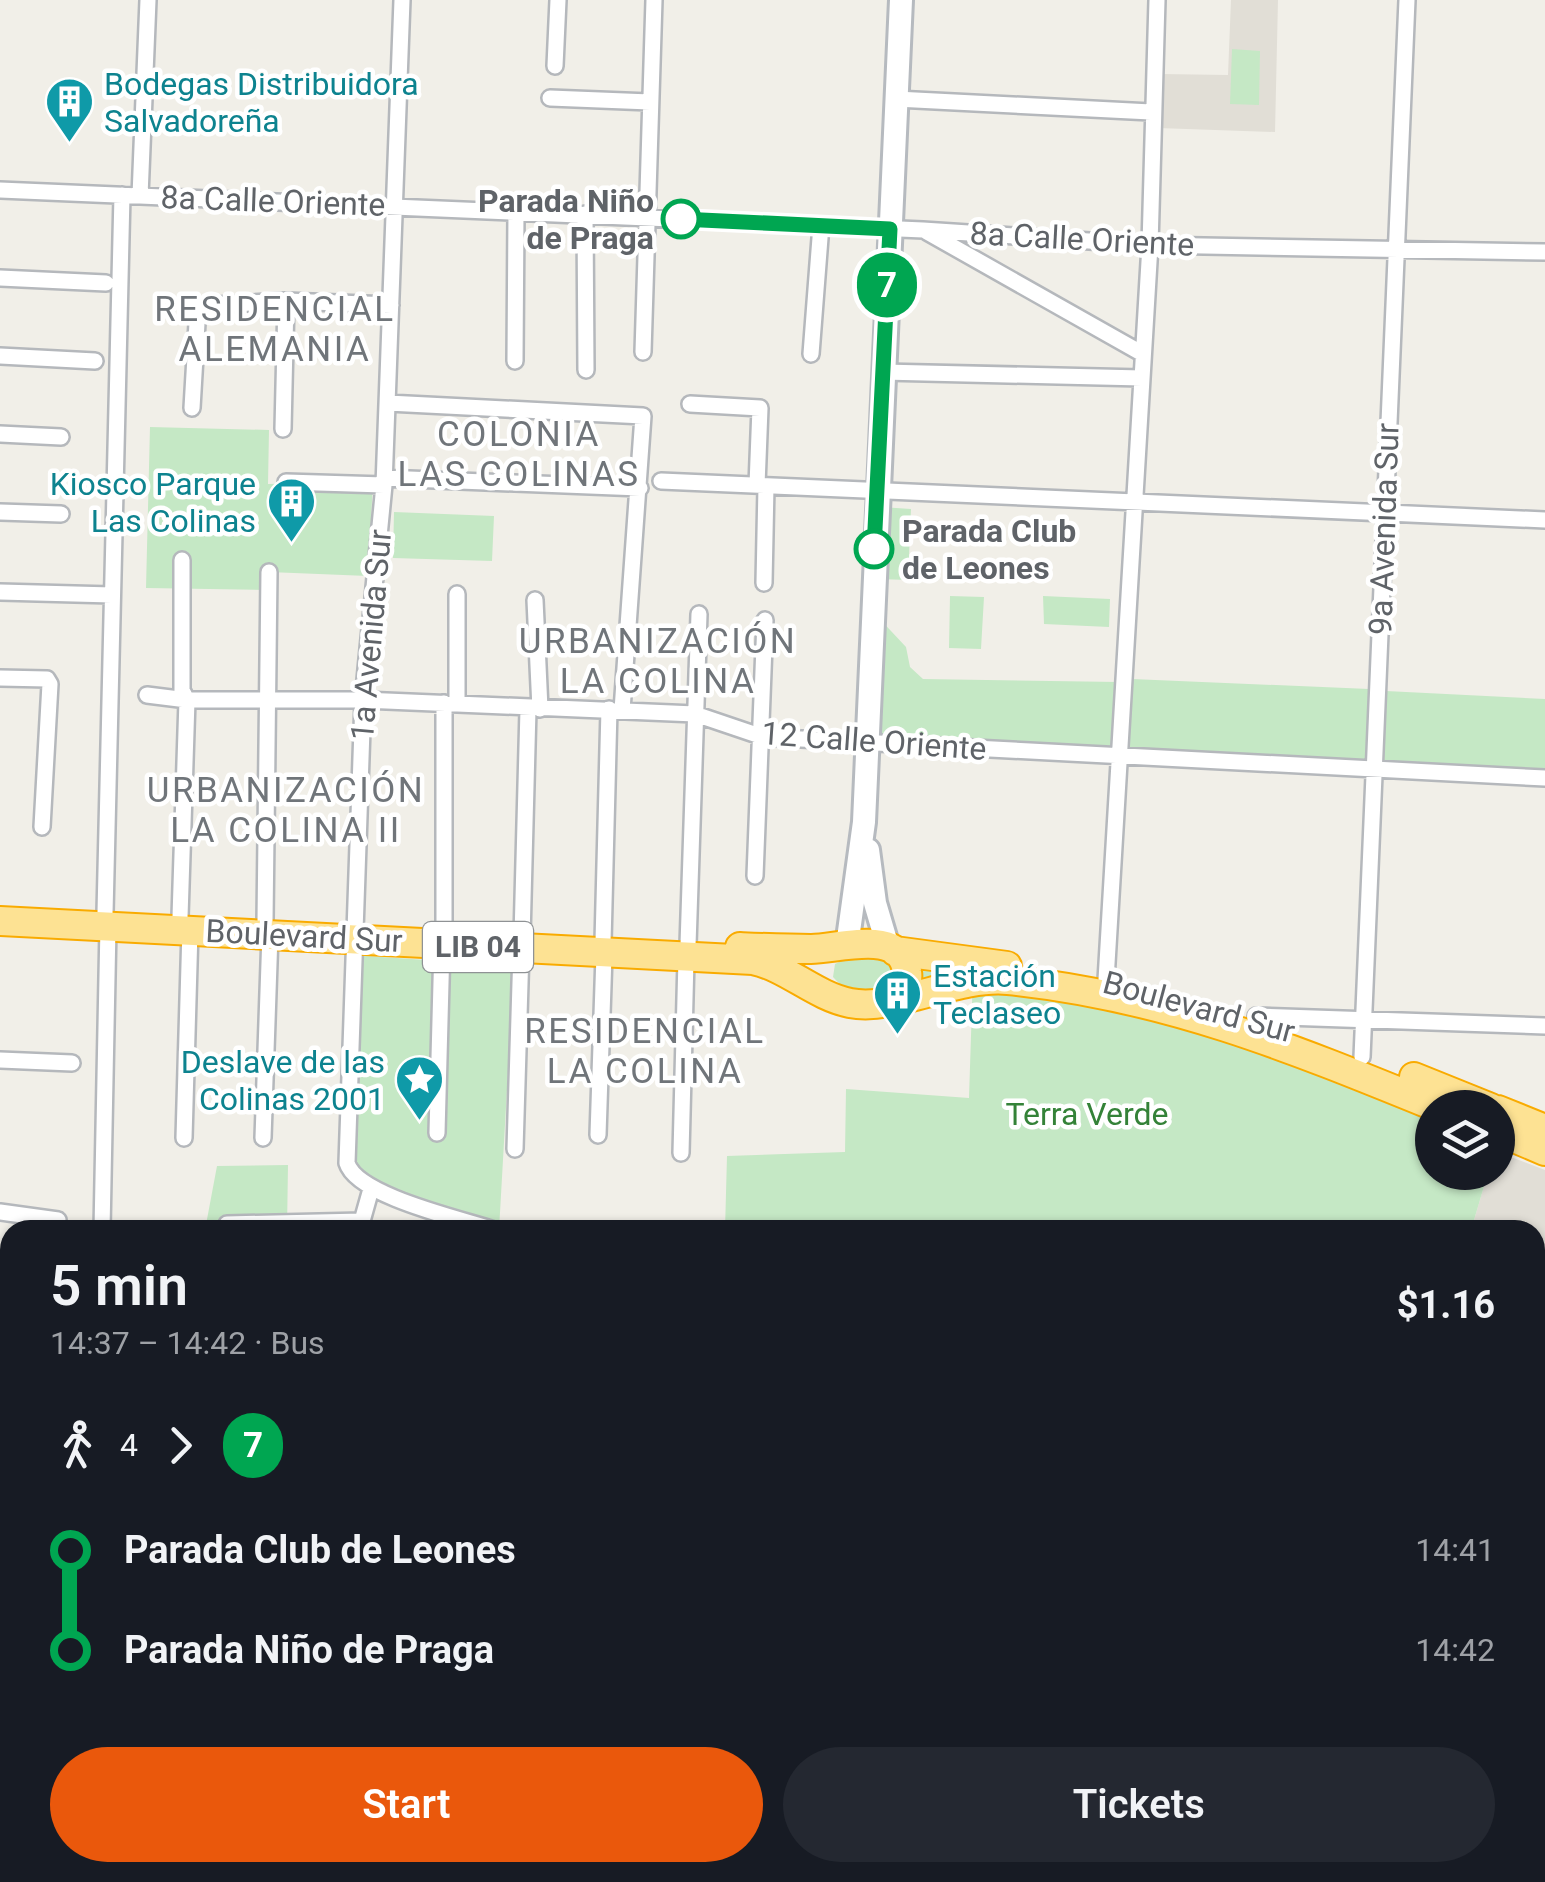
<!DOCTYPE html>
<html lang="en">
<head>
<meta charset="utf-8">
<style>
  :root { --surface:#171b24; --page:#242831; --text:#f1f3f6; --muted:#9ea1a6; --accent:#ea580c }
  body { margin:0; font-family:Roboto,sans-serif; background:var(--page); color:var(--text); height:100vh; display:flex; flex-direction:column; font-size:38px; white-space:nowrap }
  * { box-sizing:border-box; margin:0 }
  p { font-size:32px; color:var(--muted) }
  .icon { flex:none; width:55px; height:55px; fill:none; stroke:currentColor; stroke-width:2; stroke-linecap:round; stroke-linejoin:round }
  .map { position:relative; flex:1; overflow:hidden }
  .drawer { position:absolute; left:0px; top:1220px; width:1545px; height:662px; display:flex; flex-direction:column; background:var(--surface); border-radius:30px 30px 0 0; box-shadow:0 2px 8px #0004 }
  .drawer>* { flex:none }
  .badge { padding:0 20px; border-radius:32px; font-size:35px; line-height:65px }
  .tools { position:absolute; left:1415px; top:1090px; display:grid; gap:20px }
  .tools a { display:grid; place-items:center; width:100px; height:100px; border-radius:50%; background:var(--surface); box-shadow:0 2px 8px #0004; font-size:50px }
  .map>.badge { position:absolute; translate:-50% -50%; box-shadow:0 0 0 5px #fff }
  .legs { display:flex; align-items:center; gap:15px; height:110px; padding:0 50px; font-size:32px }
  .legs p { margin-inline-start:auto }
  .overview { display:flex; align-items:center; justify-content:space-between; height:170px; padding:0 50px }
  h1 { font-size:55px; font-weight:600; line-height:75px }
  .primary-button { display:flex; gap:20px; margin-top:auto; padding:20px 50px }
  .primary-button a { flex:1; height:115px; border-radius:60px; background:var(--accent); color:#fff; font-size:40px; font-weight:600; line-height:115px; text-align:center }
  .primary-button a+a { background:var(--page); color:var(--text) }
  ul { padding:0 50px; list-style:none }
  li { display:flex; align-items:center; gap:35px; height:100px; font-size:38px }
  li i { display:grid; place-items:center; width:15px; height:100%; margin:0 12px; background:currentColor }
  li i::after { content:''; width:25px; height:25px; margin:-12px; border:8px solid; border-radius:50%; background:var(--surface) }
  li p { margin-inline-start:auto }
  li:first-child i { background:linear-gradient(#0000 50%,currentColor 0) }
  li:last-child i { background:linear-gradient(currentColor 50%,#0000 0) }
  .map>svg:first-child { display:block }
</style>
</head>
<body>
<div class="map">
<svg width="1545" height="1882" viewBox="0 0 1545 1882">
  <rect width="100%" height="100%" fill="#f1efe8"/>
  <path fill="#e1ded6" d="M1231 0H1278L1275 132 1158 128 1161 74 1228 75Z
    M1498 1152 1545 1170V1382L1535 1379V1230H1471L1488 1173 1498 1172Z"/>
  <path fill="#c5e8c5" d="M1232 49 1260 51 1259 105 1230 104Z
    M150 427 269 430 268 484 373 482 368 576 269 572 268 590 146 588Z
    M881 507 911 509 908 580 878 579Z
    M394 512 494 516 492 561 393 558Z
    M950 596 984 597 981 649 949 648Z
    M1043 596 1110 599 1109 627 1044 624Z
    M876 615 906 647 910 667 923 679 1119 682 1116 749 872 740Z
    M1132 679 1369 689 1366 763 1127 750Z
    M1386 691 1545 699V771L1382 762Z
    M860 952 896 963 892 987C870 993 849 996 833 977L835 964Z
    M353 955 514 966 499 1230 377 1191 347 1158Z
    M922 962 1211 1026 1432 1116V1172L1488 1173 1471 1230H725L727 1156 845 1152 846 1089 969 1098 973 974 919 984Z
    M288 1165 287 1230H205L217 1166Z
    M0 1363 10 1364V1872H1535V1379L1545 1382V1882H0Z"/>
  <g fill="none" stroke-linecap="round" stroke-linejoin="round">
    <defs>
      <path id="street" d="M402 0 384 485 363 700 347 1163C357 1196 461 1219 494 1230
        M555 66 558 0
        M550 98 650 102
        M896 99 1151 112
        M0 190 923 230 1150 245 1545 252
        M140 196 148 0
        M585 214 586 370
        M927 232 1143 354
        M0 278 106 283
        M643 352 654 0
        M811 354 821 225
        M0 356 95 361
        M515 361 516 211
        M883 372 1142 378
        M388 403 643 416 622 710
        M690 404 760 408 757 485
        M192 408 198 306 286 301 391 305
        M283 429 286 301
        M0 434 61 437
        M384 478 640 488
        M661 481 1545 520
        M286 482 384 485
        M0 512 61 514
        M764 583 766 486
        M0 592 112 595
        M535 600 540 709
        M0 678 47 679 50 684 42 827
        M147 695 187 700H363L695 714 763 737 1545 778
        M457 704V594
        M755 876 765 620
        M105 913 122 195
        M180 917 187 700 182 690V560
        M265 922 269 572
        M444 932V703
        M522 937 528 709
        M603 942 609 709
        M688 945 699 614
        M1106 980 1150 245 1157 0
        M1256 1016 1545 1026
        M1362 1057 1407 0
        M0 1060 72 1063
        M437 1133 442 945
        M598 1135 604 955
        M184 1138 190 930
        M263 1138 270 934
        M515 1149 521 950
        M681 1153 686 959
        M0 1212 58 1220 56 1230
        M227 1224 362 1221 371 1189
        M102 1230 108 926"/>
      <path id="secondary" d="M868 850 875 903 888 947
        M847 946 864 822 901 0"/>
      <path id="highway" d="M0 921 753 960C787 967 815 996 850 1003 896 1012 956 975 1008 980 1166 996 1294 1049 1439 1108
        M740 947C764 948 787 949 811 949 839 949 902 927 907 972 909 983 902 992 893 998
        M895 951 1007 966
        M1414 1077 1491 1108
        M1498 1110 1545 1129
        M1498 1131 1545 1151"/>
    </defs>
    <use href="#street" stroke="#b5b8bc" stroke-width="20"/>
    <use href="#secondary" stroke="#b6babf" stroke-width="28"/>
    <use href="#highway" stroke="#f9ab00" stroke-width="32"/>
    <use href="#street" stroke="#fff" stroke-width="15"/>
    <use href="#secondary" stroke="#fff" stroke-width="22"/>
    <use href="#highway" stroke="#fde293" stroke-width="28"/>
  </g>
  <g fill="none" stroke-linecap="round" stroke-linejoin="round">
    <defs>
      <path id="line-1" d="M681 219 890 229 874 549"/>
    </defs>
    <use href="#line-1" stroke="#fff" stroke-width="22"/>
    <use href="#line-1" stroke="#00a651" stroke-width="15"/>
  </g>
  <defs>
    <symbol id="building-pin" viewBox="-11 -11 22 30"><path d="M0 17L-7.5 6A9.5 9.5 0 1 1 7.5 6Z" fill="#0f9aa8" stroke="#fff"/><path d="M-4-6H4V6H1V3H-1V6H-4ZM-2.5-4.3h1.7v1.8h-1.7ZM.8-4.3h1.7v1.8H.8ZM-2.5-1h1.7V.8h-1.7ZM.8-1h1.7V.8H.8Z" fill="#fff"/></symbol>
    <symbol id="sight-pin" viewBox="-11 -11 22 30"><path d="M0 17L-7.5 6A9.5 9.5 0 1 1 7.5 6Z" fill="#0f9aa8" stroke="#fff"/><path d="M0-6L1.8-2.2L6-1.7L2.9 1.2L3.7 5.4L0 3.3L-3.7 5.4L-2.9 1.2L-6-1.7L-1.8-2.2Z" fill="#fff"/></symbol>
  </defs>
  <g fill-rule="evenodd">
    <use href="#building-pin" x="42" y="74" width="55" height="75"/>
    <use href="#building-pin" x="264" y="474" width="55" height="75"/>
    <use href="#building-pin" x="870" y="966" width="55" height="75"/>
    <use href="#sight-pin" x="392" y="1052" width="55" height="75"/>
  </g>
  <g fill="#fff" stroke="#00a651" stroke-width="5">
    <circle cx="681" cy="219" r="18"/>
    <circle cx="874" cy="549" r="18"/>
  </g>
  <g text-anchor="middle" stroke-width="9" stroke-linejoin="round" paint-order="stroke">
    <rect fill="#fff" stroke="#8f9295" stroke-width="2.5" x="423" y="922" width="110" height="50" rx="8"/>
    <g font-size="30" font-weight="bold" fill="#5f6368">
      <text x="478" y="957">LIB 04</text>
    </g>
    <g font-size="32" fill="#0d838f" stroke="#fff" text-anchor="start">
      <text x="104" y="95">Bodegas Distribuidora<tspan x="104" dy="37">Salvadoreña</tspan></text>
      <text x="256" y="495" text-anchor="end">Kiosco Parque<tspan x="256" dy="37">Las Colinas</tspan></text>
      <text x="933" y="987">Estación<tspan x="933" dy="37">Teclaseo</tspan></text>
      <text x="385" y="1073" text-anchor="end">Deslave de las<tspan x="385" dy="37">Colinas 2001</tspan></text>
    </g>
    <g font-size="32" fill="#5f6368" stroke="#fff">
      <text transform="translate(273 201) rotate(2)" y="11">8a Calle Oriente</text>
      <text transform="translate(1082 239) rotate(3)" y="11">8a Calle Oriente</text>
      <text transform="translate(1384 529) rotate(-88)" y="11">9a Avenida Sur</text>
      <text transform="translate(371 635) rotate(-85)" y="11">1a Avenida Sur</text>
      <text transform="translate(874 741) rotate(4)" y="11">12 Calle Oriente</text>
      <text transform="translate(304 936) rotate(3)" y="11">Boulevard Sur</text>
      <text transform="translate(1199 1007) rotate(15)" y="11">Boulevard Sur</text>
    </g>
    <g font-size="32" font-weight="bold" fill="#5f6368" stroke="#fff" text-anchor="end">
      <text x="654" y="212">Parada Niño<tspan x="654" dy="37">de Praga</tspan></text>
      <text x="902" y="542" text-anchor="start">Parada Club<tspan x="902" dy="37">de Leones</tspan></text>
    </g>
    <g font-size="32" fill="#348238" stroke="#fff">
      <text x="1087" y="1125">Terra Verde</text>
    </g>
    <g font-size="35" letter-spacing="2.5" fill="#70757a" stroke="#fff">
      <text x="275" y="321">RESIDENCIAL<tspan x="275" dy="40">ALEMANIA</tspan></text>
      <text x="519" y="446">COLONIA<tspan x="519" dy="40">LAS COLINAS</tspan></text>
      <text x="658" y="653">URBANIZACIÓN<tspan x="658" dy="40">LA COLINA</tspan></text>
      <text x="286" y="802">URBANIZACIÓN<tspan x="286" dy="40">LA COLINA II</tspan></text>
      <text x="645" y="1043">RESIDENCIAL<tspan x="645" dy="40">LA COLINA</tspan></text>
    </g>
  </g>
</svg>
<div class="tools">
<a><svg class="icon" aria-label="layers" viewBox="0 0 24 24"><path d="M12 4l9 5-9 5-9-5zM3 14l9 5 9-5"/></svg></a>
</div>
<b class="badge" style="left:887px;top:285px;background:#00a651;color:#fff">7</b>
<section class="drawer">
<div class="overview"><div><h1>5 min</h1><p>14:37 – 14:42 · Bus</p></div><b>$1.16</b></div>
<div class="legs"><svg class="icon" aria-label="walk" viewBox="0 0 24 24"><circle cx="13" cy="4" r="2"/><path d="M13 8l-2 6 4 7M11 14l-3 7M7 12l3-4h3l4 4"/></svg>4<svg class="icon" aria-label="forward" viewBox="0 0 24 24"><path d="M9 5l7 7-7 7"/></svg><b class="badge" style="background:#00a651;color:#fff">7</b></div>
<ul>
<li><i style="color:#00a651"></i><b>Parada Club de Leones</b><p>14:41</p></li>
<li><i style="color:#00a651"></i><b>Parada Niño de Praga</b><p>14:42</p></li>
</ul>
<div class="primary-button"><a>Start</a><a>Tickets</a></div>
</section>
</div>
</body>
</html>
